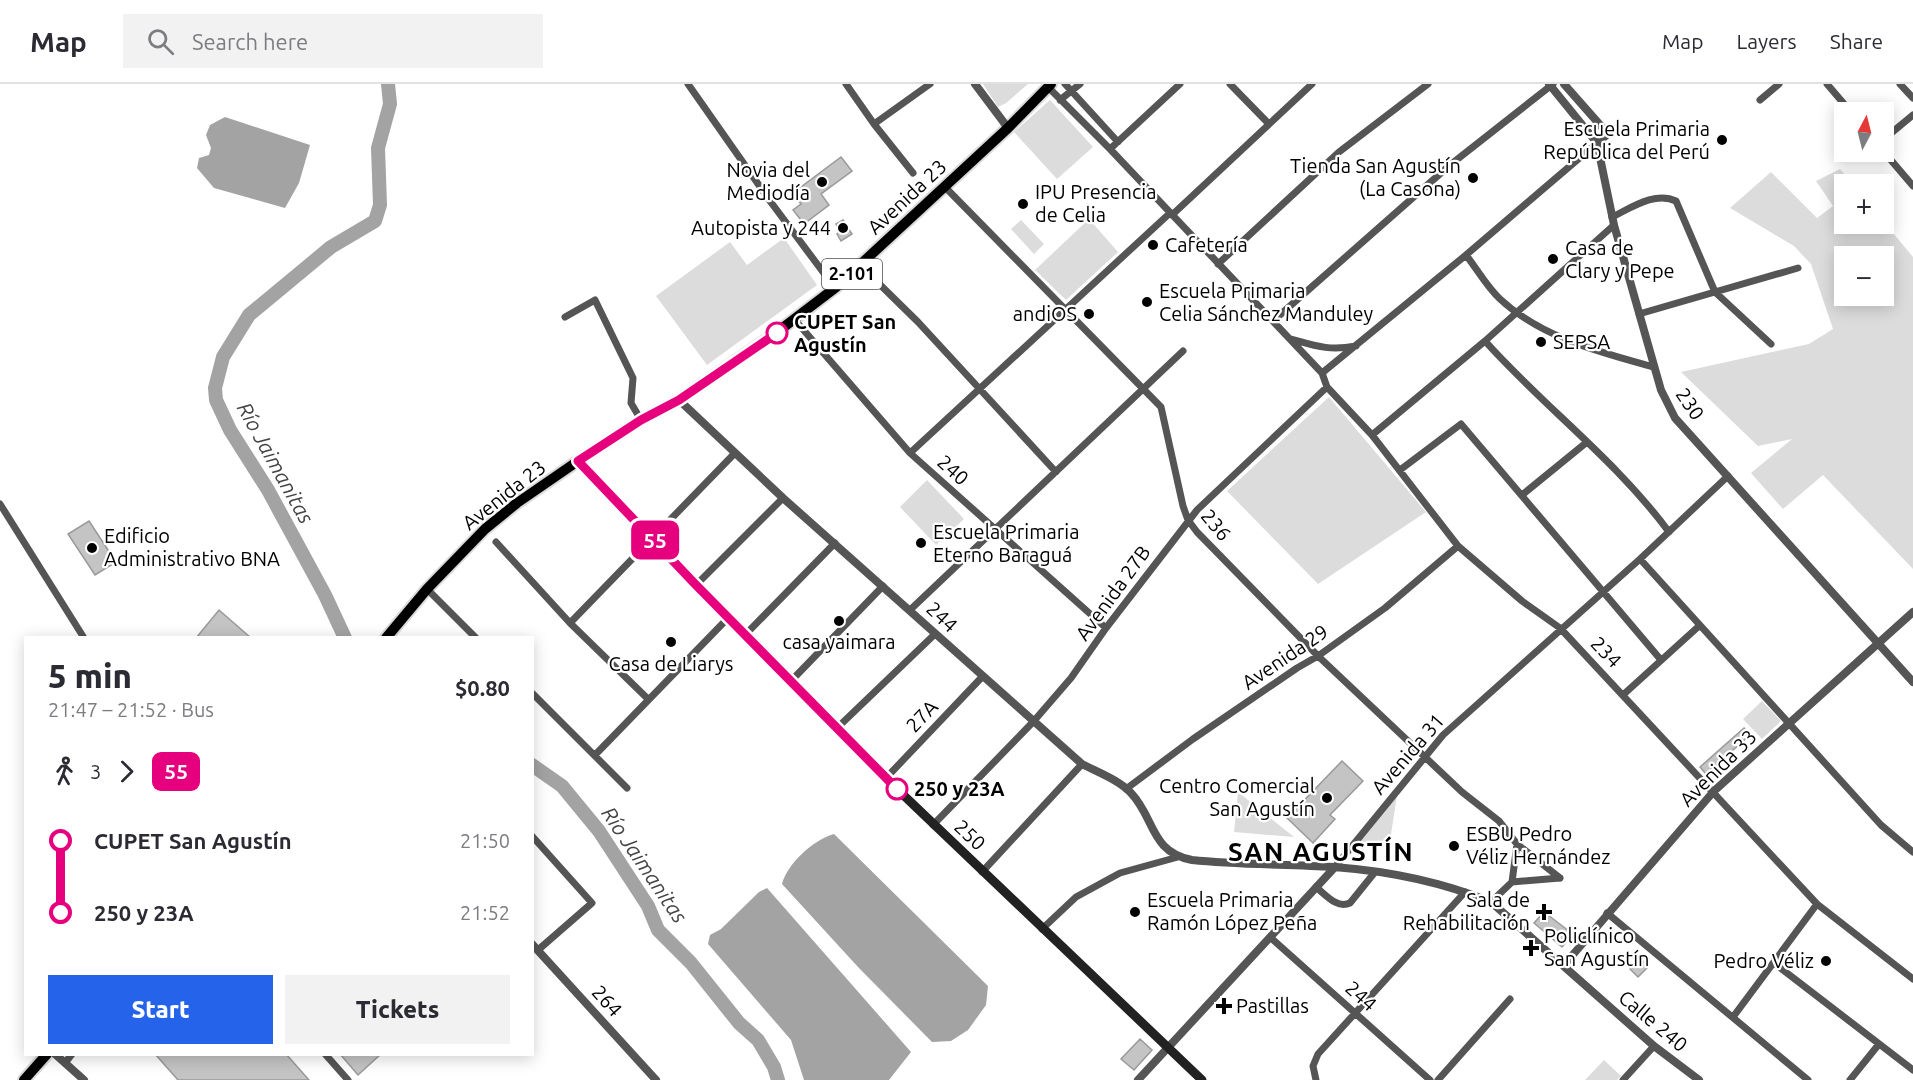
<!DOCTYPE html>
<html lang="en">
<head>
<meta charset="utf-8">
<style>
  :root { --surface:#fff; --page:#f2f2f3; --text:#2b2b33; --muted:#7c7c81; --line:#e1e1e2; --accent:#2563eb }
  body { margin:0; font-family:Ubuntu,sans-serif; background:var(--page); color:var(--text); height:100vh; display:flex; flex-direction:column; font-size:22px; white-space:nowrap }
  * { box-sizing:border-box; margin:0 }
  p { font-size:20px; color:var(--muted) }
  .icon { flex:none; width:33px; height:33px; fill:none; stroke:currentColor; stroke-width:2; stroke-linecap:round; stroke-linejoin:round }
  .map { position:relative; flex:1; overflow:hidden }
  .sheet { position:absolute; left:24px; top:552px; width:510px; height:420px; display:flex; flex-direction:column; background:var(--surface); border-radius:0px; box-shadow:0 3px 15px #0003 }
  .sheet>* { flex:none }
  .badge { padding:0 12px; border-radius:9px; font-size:21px; line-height:39px }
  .needle { width:39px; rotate:7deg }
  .controls { position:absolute; left:1834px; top:18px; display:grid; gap:12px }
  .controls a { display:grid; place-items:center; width:60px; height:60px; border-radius:0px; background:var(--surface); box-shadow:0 3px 15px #0003; font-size:30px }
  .map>.badge { position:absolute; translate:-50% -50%; box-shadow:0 0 0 3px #fff }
  .legs { display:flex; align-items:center; gap:9px; height:66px; padding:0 24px; font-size:20px }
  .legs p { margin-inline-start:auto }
  .overview { display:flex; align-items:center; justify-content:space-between; height:102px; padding:0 24px }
  h1 { font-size:33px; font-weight:800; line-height:45px }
  .cta { display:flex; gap:12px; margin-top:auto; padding:12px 24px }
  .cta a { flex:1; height:69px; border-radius:0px; background:var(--accent); color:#fff; font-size:24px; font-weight:800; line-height:69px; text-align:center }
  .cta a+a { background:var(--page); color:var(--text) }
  ul { padding:0 24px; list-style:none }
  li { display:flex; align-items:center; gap:21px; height:72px; font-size:22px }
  li i { display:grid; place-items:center; width:9px; height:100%; margin:0 8px; background:currentColor }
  li i::after { content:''; width:15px; height:15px; margin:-8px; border:4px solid; border-radius:50%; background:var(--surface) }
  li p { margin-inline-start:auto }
  li:first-child i { background:linear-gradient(#0000 50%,currentColor 0) }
  li:last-child i { background:linear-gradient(currentColor 50%,#0000 0) }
  header { display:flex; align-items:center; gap:36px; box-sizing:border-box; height:84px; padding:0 30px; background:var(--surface); border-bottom:2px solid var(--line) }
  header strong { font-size:28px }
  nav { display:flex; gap:33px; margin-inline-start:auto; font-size:21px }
  .search { width:420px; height:54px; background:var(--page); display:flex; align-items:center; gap:15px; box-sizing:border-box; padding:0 21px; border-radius:0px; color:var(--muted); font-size:22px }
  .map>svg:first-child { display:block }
</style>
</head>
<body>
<header>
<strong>Map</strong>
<div class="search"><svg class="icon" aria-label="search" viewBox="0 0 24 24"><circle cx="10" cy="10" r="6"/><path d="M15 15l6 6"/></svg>Search here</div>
<nav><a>Map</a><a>Layers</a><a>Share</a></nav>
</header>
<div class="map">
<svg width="1913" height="996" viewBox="0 0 1913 996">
  <rect width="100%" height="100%" fill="#fff"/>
  <path fill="#dcdcdc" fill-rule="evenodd" d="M983 0H1028L1006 19 998 23Z
    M1050 16 1093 63 1057 95 1014 48Z
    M1840 85 1853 100H1845V140L1884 138 1913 173V485L1823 391 1783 425 1751 389 1792 355 1758 362 1681 288 1809 260 1833 245 1811 180 1794 162 1730 124 1771 88 1817 134 1833 122 1816 97ZM1845 172H1884V212H1845Z
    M1089 135 1118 168 1066 216 1035 186Z
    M1021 136 1044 160 1034 170 1011 145Z
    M784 154 817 201 707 281 656 212 730 158 747 181Z
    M1329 313 1426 428 1318 500 1227 407Z
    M927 396 964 435 936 461 900 423Z
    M1762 617 1781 637 1762 655 1743 635Z
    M1398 705 1389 763 1358 757Z
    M1238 708 1294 753 1234 748Z
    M1604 976 1621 992 1617 996H1585Z"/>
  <path fill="#a3a3a3" d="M225 33 310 61 299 99 285 124 214 104 197 84 199 74 209 71 211 64 206 51 210 41Z
    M834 750 988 902 986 921 968 946 951 957 932 958 858 883 782 800C788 779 813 756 834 750Z
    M767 804 911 968 889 996H804L791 956 708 860 710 851 721 845 759 808Z"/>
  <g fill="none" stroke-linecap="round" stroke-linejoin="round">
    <path stroke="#a3a3a3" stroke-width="14" d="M345 554 325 511 268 406 230 346 216 316 215 304 223 273 249 231 331 163 375 137 380 121 378 64 390 20 388 0
      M532 681 562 702 599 747 648 822 658 846 691 879 739 939 758 956 774 983 778 996"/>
  </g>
  <path fill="#c4c4c4" stroke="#999" stroke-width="1.5" d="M841 73 852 87 821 110 829 121 804 140 793 126 801 120 793 109Z
    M843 136 852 150 841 157 837 150 840 147 836 140Z
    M89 437 116 478 95 491 68 450Z
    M219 526 251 554H196Z
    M1744 644 1750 651 1706 690 1700 683Z
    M1342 677 1363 697 1330 731 1335 735 1313 759 1287 734Z
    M1544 828 1573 850 1562 863 1534 839Z
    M1639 874 1649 882 1638 893 1630 885Z
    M1140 955 1152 966 1134 986 1121 975Z
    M155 970H286L309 996H178Z
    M340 970H381L358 991Z"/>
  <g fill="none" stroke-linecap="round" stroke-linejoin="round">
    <defs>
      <path id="primary" d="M386 554 427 505 485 445 517 419 578 377 641 336 679 316 776 249 835 204 1008 44 1051 0
        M24 996 47 970"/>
    </defs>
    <use href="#primary" stroke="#dbdbdb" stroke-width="14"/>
    <path stroke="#555" stroke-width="7" d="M688 0 770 117 835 204
      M846 0 874 40 913 89
      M1065 0 1118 58
      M1230 0 1268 39
      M1827 0 1851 28
      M1900 0 1913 14
      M1048 3 1110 65 1322 289 1327 303 1372 351 1458 462 1522 517 1560 544 1817 820 1913 895
      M1060 16 1080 0
      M1760 16 1779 0
      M874 40 930 0
      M1884 55 1913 31
      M1110 65 1180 0
      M1884 68 1913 102
      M944 102 1161 323 1183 422 1188 436 1197 448 1318 572 1462 708 1499 737 1517 760 1560 794
      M1172 131 1312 0
      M1612 133C1631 124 1655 107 1676 117L1715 208 1771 260
      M1466 171C1477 185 1487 203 1500 215 1542 254 1600 268 1654 283
      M1218 180 1339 68 1428 0
      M861 182 918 238 1056 388
      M1639 230 1798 184
      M565 233 595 216 633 294 631 319 641 336
      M794 235 910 369 1106 544
      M1273 237 1450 81 1553 0
      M1291 255C1316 262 1329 267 1356 262
      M1485 257C1544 323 1616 376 1669 448
      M1322 289 1466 171 1597 59
      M1372 351 1485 257 1614 141
      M910 369 1170 129
      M1400 386 1461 340 1661 576
      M1522 411 1587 358
      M0 420 84 554
      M496 458 570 539 648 615
      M1640 475 1881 741 1913 768
      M696 501 783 414
      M427 505 476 554
      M910 526 1183 267
      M570 539 734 370
      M745 551 835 459
      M791 597 883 502
      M532 609 627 704
      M1624 610 1699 542
      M836 645 935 550
      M595 671 728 534
      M886 694 982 593
      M1126 705 1193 655 1297 584 1318 572 1385 524 1458 462
      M933 741 1033 638 1071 594 1106 544 1197 426 1327 303
      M532 752 592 819 538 866
      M1517 760 1512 798 1560 794
      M1335 783 1443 651 1640 475 1728 392
      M982 788 1082 680
      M1316 803C1326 811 1337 825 1350 819L1375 788
      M1491 818 1512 798
      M1607 829 1808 996
      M1042 845 1076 813 1120 789 1178 773
      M1270 853 1430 996
      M1774 879 1913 986
      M1733 933 1817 820
      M325 970 348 996
      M65 979 72 970
      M1316 996 1313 982 1318 970 1465 808
      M1438 996 1510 915
      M1623 996 1654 962
      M1850 996 1879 960"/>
    <path stroke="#555" stroke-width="8" d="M975 0 1008 44
      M1549 0 1597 59 1614 141 1661 306 1675 334 1913 598
      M1564 0 1608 50 1597 59
      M679 316 783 414 1082 680C1097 688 1119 696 1131 709 1155 734 1150 768 1192 776 1239 781 1287 780 1334 783 1388 787 1442 798 1491 818L1654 962 1699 996
      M532 860 656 996
      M1564 881 1714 707 1913 528
      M55 970 84 996
      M1138 996 1335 783"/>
    <path stroke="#222" stroke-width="9" d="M578 377 696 501 897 705 1202 996"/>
    <use href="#primary" stroke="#000" stroke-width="10"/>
  </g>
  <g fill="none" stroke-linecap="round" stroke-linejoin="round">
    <defs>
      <path id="line-1" d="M777 249 679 316 641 336 578 377 696 501 897 705"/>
    </defs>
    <use href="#line-1" stroke="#fff" stroke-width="14"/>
    <use href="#line-1" stroke="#e6007e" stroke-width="9"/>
  </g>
  <g fill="#000" stroke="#fff" stroke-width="2">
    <circle cx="1722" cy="56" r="6"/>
    <circle cx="1473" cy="94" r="6"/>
    <circle cx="822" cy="98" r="6"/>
    <circle cx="1023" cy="120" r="6"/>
    <circle cx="843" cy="144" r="6"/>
    <circle cx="1153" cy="161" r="6"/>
    <circle cx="1553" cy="175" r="6"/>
    <circle cx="1147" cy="218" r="6"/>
    <circle cx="1089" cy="230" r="6"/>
    <circle cx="1541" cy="258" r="6"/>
    <circle cx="921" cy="459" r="6"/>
    <circle cx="92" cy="464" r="6"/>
    <circle cx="839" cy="537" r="6"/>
    <circle cx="671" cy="558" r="6"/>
    <circle cx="1327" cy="714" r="6"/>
    <circle cx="1454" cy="762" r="6"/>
    <circle cx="1135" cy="828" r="6"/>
    <path d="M1541 819h6v6h6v6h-6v6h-6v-6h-6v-6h6z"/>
    <path d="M1528 855h6v6h6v6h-6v6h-6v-6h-6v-6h6z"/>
    <circle cx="1826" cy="877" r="6"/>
    <path d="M1221 913h6v6h6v6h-6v6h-6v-6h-6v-6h6z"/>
  </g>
  <g fill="#fff" stroke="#e6007e" stroke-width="3">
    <circle cx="777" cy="249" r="10"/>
    <circle cx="897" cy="705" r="10"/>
  </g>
  <g text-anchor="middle" stroke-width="4.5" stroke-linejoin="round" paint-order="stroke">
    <rect fill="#fff" stroke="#4c4c4c" stroke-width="1.5" x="822" y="175" width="60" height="30" rx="4.5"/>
    <g font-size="18" font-weight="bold" fill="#000">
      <text x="852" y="196">2-101</text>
    </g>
    <g font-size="20" fill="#000" stroke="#fff" text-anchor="start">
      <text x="1710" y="52" text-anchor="end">Escuela Primaria<tspan x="1710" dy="23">República del Perú</tspan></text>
      <text x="1461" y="89" text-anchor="end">Tienda San Agustín<tspan x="1461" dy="23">(La Casona)</tspan></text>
      <text x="810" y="93" text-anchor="end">Novia del<tspan x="810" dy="23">Mediodía</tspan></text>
      <text x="1035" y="115">IPU Presencia<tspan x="1035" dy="23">de Celia</tspan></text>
      <text x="831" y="151" text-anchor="end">Autopista y 244</text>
      <text x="1165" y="168">Cafetería</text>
      <text x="1565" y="171">Casa de<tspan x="1565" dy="23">Clary y Pepe</tspan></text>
      <text x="1159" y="214">Escuela Primaria<tspan x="1159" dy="23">Celia Sánchez Manduley</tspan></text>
      <text x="1077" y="237" text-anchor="end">andiOS</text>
      <text x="1553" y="265">SEPSA</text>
      <text x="933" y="455">Escuela Primaria<tspan x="933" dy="23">Eterno Baraguá</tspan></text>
      <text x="104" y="459">Edificio<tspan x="104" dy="23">Administrativo BNA</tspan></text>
      <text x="839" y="565" text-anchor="middle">casa yaimara</text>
      <text x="671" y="587" text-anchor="middle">Casa de Liarys</text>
      <text x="1315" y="709" text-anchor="end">Centro Comercial<tspan x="1315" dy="23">San Agustín</tspan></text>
      <text x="1466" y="757">ESBU Pedro<tspan x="1466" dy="23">Véliz Hernández</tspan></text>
      <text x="1147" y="823">Escuela Primaria<tspan x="1147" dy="23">Ramón López Peña</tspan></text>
      <text x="1530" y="823" text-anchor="end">Sala de<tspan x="1530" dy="23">Rehabilitación</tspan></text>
      <text x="1544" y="859">Policlínico<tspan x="1544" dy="23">San Agustín</tspan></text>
      <text x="1814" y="884" text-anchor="end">Pedro Véliz</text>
      <text x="1236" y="929">Pastillas</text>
    </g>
    <g font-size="20" fill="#000" stroke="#fff">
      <text transform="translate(907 113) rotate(-43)" y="7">Avenida 23</text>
      <text transform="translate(1690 320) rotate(56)" y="7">230</text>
      <text transform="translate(953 386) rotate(42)" y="7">240</text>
      <text transform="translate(504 411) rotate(-38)" y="7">Avenida 23</text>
      <text transform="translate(1216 441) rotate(50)" y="7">236</text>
      <text transform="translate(1113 509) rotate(-54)" y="7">Avenida 27B</text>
      <text transform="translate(942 533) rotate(43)" y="7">244</text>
      <text transform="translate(1606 568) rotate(46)" y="7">234</text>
      <text transform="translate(1285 573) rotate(-34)" y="7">Avenida 29</text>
      <text transform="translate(922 632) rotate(-46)" y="7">27A</text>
      <text transform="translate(1408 670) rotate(-49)" y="7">Avenida 31</text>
      <text transform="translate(1718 684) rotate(-45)" y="7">Avenida 33</text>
      <text transform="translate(970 751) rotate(43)" y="7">250</text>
      <text transform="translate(1361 912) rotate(42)" y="7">244</text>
      <text transform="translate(607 917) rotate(48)" y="7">264</text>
      <text transform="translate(1653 937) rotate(40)" y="7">Calle 240</text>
    </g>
    <g font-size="20" font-weight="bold" fill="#000" stroke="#fff" text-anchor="start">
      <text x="794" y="245">CUPET San<tspan x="794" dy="23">Agustín</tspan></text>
      <text x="914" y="712">250 y 23A</text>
    </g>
    <g font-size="21" font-style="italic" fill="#444" stroke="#fff">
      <text transform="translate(275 379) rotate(61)" y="7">Río Jaimanitas</text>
      <text transform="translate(644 781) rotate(56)" y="7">Río Jaimanitas</text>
    </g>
    <g font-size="26" font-weight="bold" letter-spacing="1.5" fill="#000" stroke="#fff">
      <text x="1321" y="777">SAN AGUSTÍN</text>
    </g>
  </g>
</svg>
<div class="controls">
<a><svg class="needle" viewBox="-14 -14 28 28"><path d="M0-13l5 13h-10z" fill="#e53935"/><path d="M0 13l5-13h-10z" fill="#7c7c81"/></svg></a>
<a>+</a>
<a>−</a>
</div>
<b class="badge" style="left:655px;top:456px;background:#e6007e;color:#fff">55</b>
<section class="sheet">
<div class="overview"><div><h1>5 min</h1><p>21:47 – 21:52 · Bus</p></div><b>$0.80</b></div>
<div class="legs"><svg class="icon" aria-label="walk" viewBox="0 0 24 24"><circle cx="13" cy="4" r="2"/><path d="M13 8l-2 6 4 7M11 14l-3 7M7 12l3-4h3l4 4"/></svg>3<svg class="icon" aria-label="forward" viewBox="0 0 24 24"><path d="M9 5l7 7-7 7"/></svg><b class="badge" style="background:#e6007e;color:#fff">55</b></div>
<ul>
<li><i style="color:#e6007e"></i><b>CUPET San Agustín</b><p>21:50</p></li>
<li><i style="color:#e6007e"></i><b>250 y 23A</b><p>21:52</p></li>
</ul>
<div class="cta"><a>Start</a><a>Tickets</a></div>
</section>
</div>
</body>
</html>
